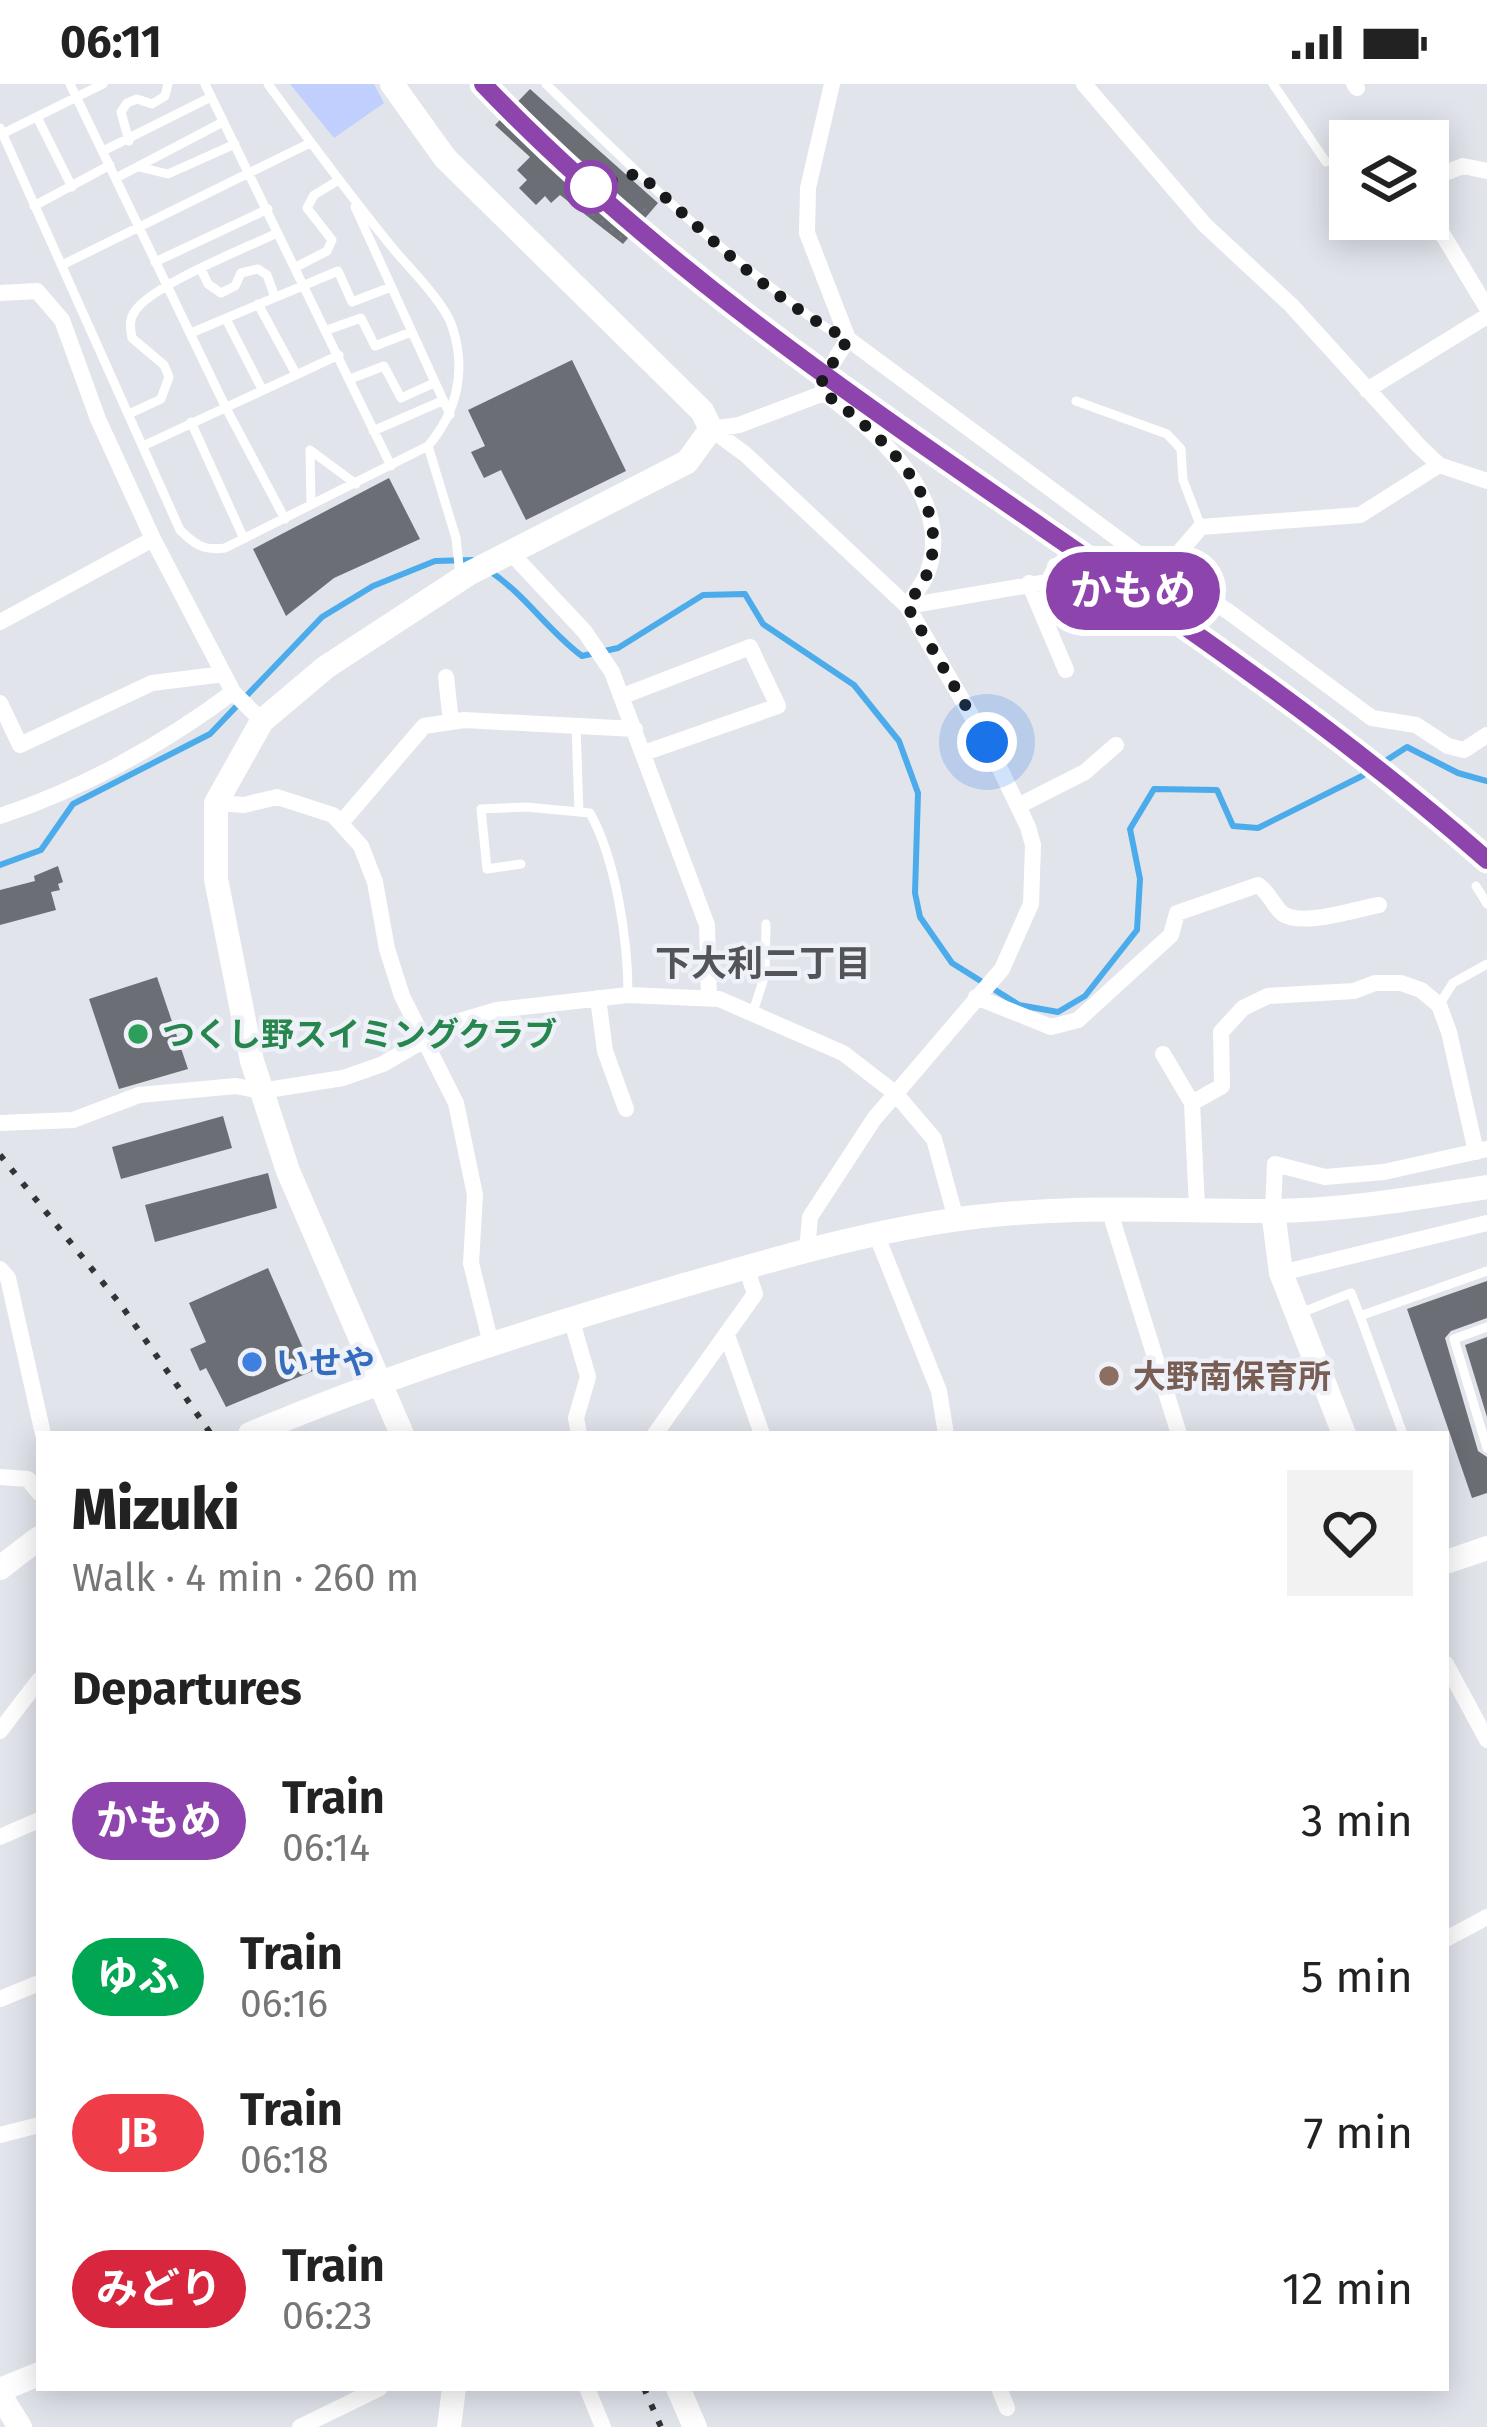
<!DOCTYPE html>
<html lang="en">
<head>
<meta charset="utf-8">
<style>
  :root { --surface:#fff; --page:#f2f2f2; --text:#222; --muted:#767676 }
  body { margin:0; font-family:"Fira Sans","Noto Sans JP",sans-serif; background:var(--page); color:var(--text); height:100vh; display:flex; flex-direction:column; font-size:45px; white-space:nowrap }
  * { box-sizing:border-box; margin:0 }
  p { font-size:39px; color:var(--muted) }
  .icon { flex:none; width:66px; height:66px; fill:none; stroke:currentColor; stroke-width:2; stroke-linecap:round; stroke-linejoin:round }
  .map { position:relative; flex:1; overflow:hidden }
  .sheet { position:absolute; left:36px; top:1347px; width:1413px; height:960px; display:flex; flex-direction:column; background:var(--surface); border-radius:0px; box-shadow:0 6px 30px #0003 }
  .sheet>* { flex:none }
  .badge { padding:0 24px; border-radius:39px; font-size:42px; line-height:78px }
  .buttons { position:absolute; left:1329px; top:36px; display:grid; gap:24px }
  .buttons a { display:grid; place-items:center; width:120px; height:120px; border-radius:0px; background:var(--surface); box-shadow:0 6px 30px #0003; font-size:60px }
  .you { position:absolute; width:60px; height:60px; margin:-30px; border:9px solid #fff; border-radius:50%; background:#1a73e8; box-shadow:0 0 0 18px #1a73e833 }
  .map>.badge { position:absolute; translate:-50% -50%; box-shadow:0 0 0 6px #fff }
  h2 { padding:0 36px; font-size:45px; line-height:108px }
  .round { display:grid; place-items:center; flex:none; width:126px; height:126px; border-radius:0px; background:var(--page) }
  .headline { display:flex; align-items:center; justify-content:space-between; height:204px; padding:0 36px }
  h1 { font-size:57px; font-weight:800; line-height:90px }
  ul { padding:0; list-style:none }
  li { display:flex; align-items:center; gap:36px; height:156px; padding:0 36px }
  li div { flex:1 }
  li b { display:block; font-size:45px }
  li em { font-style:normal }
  li .badge { min-width:132px; font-weight:700; text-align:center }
  .status { display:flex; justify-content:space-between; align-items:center; height:84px; padding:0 60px; background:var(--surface); direction:ltr }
  .status svg { height:33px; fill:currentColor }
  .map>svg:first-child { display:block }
</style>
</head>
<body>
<div class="status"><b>06:11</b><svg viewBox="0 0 49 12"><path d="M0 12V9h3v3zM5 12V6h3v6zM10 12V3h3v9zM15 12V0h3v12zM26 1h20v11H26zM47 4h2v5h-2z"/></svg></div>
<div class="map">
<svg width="1487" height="2343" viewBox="0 0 1487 2343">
  <rect width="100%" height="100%" fill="#e1e4eb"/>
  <path fill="#c1cffe" d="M290 0H374L384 19 334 54Z"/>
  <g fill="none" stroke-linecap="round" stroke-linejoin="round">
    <path stroke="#4cabea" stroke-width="6" d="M488 486C525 510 548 547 582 572L618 564 703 511 745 510 763 540 854 601 899 657 918 709 915 809 920 833 952 879 1019 921 1058 928 1085 912 1137 846 1140 795 1130 745 1154 705 1217 706 1233 742 1258 744 1362 692 1407 663 1458 689 1487 697
      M0 781 41 766 73 720 210 650 322 533 373 502 435 477 472 476"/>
  </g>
  <path fill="#6c6e75" d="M530 5 658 119 623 160 560 111 551 119 545 112 536 121 519 104 527 96 517 86 530 73 495 41Z
    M572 276 626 387 526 436 501 386 484 394 471 368 485 362 468 326Z
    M389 394 420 455 334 494 286 532 253 465Z
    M58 782 63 798 58 800 60 806 51 808 56 826 0 841V806L35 797 34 792Z
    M157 893 188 985 119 1005 89 915Z
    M223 1032 232 1064 121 1095 112 1063Z
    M268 1089 277 1124 155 1158 145 1121Z
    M268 1184 313 1287 226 1323 206 1284 200 1287 190 1265 206 1258 189 1219Z
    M1487 1197V1234L1451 1247 1445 1254 1478 1367 1487 1373V1409L1472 1414 1407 1225Z
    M1487 1253V1333L1465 1261Z"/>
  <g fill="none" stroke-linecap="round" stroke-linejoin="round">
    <path stroke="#76787c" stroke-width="3" stroke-dasharray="3 9" stroke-linecap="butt" d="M592 129 621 153 650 119"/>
    <path stroke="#fff" stroke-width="9" d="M70 0 226 324 285 435
      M205 0 391 382
      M546 0C617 69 688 140 767 200 792 219 815 239 843 253
      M1273 0 1326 78
      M38 35 72 103
      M0 44 180 446C195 461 204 467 225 464L428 362C457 328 467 286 452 242 444 218 408 183 391 162 348 109 308 55 268 0
      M2 50 103 0
      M129 57 121 28 127 19 137 15 152 20 165 12 168 0
      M103 67 211 13
      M139 83 168 90 235 60
      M116 94 223 38
      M34 122 110 81
      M355 123 450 331
      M155 178 268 125
      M62 181 310 59
      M296 183 327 167 332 156 307 124 314 111 339 96
      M201 185 208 200 221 209 235 202 241 189 258 185 267 191 275 213
      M258 220 296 290
      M226 235 262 305
      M327 246 361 234 375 262 411 248
      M191 249 338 187 352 218 391 203
      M350 295 384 282 401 314 434 299
      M1076 317 1167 350 1181 365 1183 396 1201 443
      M131 329 161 315 169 293 164 281 132 254C130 244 129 235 135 227 152 201 246 164 277 149
      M191 338 244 455
      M373 347 442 317
      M145 361 339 271
      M428 362 456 454 460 490
      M311 421 310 366 356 400
      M576 643 579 728
      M521 780 487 785 481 725 526 723 590 729C616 776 628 856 628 910
      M1476 802 1487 820
      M1439 921 1453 899 1487 880
      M753 928 765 891 766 840
      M1298 1230 1351 1209 1360 1232 1487 1187
      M1360 1232 1403 1350
      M1487 1243 1454 1255 1487 1364"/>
    <path stroke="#fff" stroke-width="16" d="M832 0 808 104 807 149 848 255 1140 471 1164 486 1201 443 1360 431 1439 381
      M1084 0 1205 141 1291 221 1419 362 1439 381 1487 397
      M1354 0 1357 4
      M1429 95 1463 82 1487 87
      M1440 146 1487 224
      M0 209 37 207 62 236 98 335 153 455 233 608 262 637
      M1367 306 1487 232
      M824 309C876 347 956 414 927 490 922 501 913 512 907 522
      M711 345 745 370 907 522 987 658 1028 743 1033 761 1031 820 1002 885 874 1035 810 1133 807 1166
      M711 345 739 341 824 309 822 296 848 255
      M511 469 585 548 612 588 707 841 709 914
      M1164 486 1229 528 1372 634 1416 641 1448 662 1464 666 1487 651
      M1029 499 1066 586
      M907 522 1053 497 1055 482
      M0 538 153 455
      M446 593 451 638
      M623 612 750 563 778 622 644 669
      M0 619 20 661 152 599 224 590
      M216 719 244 721 277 713 333 731 361 762 375 798 387 865 402 912 456 1019 475 1111 471 1179 491 1260
      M1018 722 1085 688 1116 661
      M0 732C82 705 164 660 233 608
      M341 739 424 642 464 636 635 645
      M976 913 1051 943 1078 936 1171 851 1177 829 1258 801C1270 809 1273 822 1283 830 1303 843 1356 825 1379 821
      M598 914 605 967 626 1025
      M1163 970 1192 1019 1197 1123
      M1192 1019 1222 1002 1221 948 1243 924 1268 912 1354 907 1375 899H1401L1421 906 1439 921 1449 948 1476 1068
      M0 1039 73 1036 139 1011 236 1002 261 1007 343 994 383 980 453 939 497 926 628 911 719 915 843 969 895 1009 934 1055 956 1135
      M1108 1122 1179 1350
      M1273 1127 1275 1080 1325 1093 1384 1088 1487 1065
      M876 1150 939 1307 946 1350
      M0 1185 8 1194 43 1350
      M1281 1189 1487 1139
      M571 1234 588 1293 576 1334 579 1350
      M727 1251 762 1350
      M655 1350 755 1210 746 1183
      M0 1393 28 1395 39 1409
      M1446 1580 1487 1656
      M0 1647 39 1596
      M0 1753 39 1736
      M1446 1855 1487 1833
      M0 1915 39 1899
      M0 2051 39 2041
      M587 2304 603 2343
      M999 2304 1007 2324
      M300 2343 380 2304"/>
    <path stroke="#fff" stroke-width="24" d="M392 0 445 74 702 327 711 345 687 378 470 489 326 583 262 637 216 719V795L252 977 288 1087 402 1350
      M1273 1127 1281 1189 1344 1350
      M250 1350C387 1292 528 1247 671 1205 764 1178 857 1150 953 1136 1059 1120 1164 1127 1270 1127 1343 1127 1416 1114 1487 1103
      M1446 1478 1487 1464
      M0 1484 39 1454
      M678 2304 695 2343
      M0 2306 39 2290
      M0 2311 20 2343
      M449 2343 454 2304"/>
    <path stroke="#333437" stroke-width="6" stroke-dasharray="6 12" stroke-linecap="butt" d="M483 0C616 139 770 250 926 360 1116 494 1312 623 1487 776
      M0 1071 121 1221 211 1350
      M644 2304 661 2343"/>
  </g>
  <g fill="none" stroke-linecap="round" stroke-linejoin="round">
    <defs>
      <path id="line" d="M483 0C777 307 1170 496 1487 776"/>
    </defs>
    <use href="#line" stroke="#fff" stroke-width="27"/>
    <use href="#line" stroke="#8e44ad" stroke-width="18"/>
    <path stroke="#18191b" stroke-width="12" stroke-dasharray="0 21.6" d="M591 103 638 89C704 147 769 215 848 255L822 296 824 309C876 347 956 413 927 490 922 501 913 512 907 522L987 658"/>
  </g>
  <circle fill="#fff" stroke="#8e44ad" stroke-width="6" cx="591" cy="103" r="24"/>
  <circle fill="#2e9e5b" stroke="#eff1f8" stroke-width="4.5" cx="138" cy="950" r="12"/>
  <circle fill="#3f7fe0" stroke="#eff1f8" stroke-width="4.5" cx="252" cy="1278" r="12"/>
  <circle fill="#8d6e63" stroke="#eff1f8" stroke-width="4.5" cx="1109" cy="1292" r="12"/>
  <g text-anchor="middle" stroke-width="9" stroke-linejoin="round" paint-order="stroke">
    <g font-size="33" font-weight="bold" fill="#27864d" stroke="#eff1f8" text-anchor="start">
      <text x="162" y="962">つくし野スイミングクラブ</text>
    </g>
    <g font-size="33" font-weight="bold" fill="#366cbe" stroke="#eff1f8" text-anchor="start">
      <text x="276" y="1290">いせや</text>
    </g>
    <g font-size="33" font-weight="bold" fill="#785e54" stroke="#eff1f8" text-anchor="start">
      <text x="1133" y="1304">大野南保育所</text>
    </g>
    <g font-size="36" font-weight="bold" fill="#52545a" stroke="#eff1f8">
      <text x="763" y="892">下大利二丁目</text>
    </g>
  </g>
</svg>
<div class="buttons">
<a><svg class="icon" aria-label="layers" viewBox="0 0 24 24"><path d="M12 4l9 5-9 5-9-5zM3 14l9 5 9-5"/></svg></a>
</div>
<div class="you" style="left:987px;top:658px"></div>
<b class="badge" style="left:1133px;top:507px;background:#8e44ad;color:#fff">かもめ</b>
<section class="sheet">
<div class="headline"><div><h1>Mizuki</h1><p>Walk · 4 min · 260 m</p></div><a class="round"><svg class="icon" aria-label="heart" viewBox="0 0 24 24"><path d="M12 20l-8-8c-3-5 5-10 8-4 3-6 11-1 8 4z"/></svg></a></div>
<h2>Departures</h2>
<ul>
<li><span class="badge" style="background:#8e44ad;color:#fff">かもめ</span><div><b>Train</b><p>06:14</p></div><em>3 min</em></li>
<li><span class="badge" style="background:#00a651;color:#fff">ゆふ</span><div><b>Train</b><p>06:16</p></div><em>5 min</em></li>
<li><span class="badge" style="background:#ee3d49;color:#fff">JB</span><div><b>Train</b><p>06:18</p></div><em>7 min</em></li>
<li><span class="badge" style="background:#d7263d;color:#fff">みどり</span><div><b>Train</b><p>06:23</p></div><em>12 min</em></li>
</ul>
</section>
</div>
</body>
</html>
